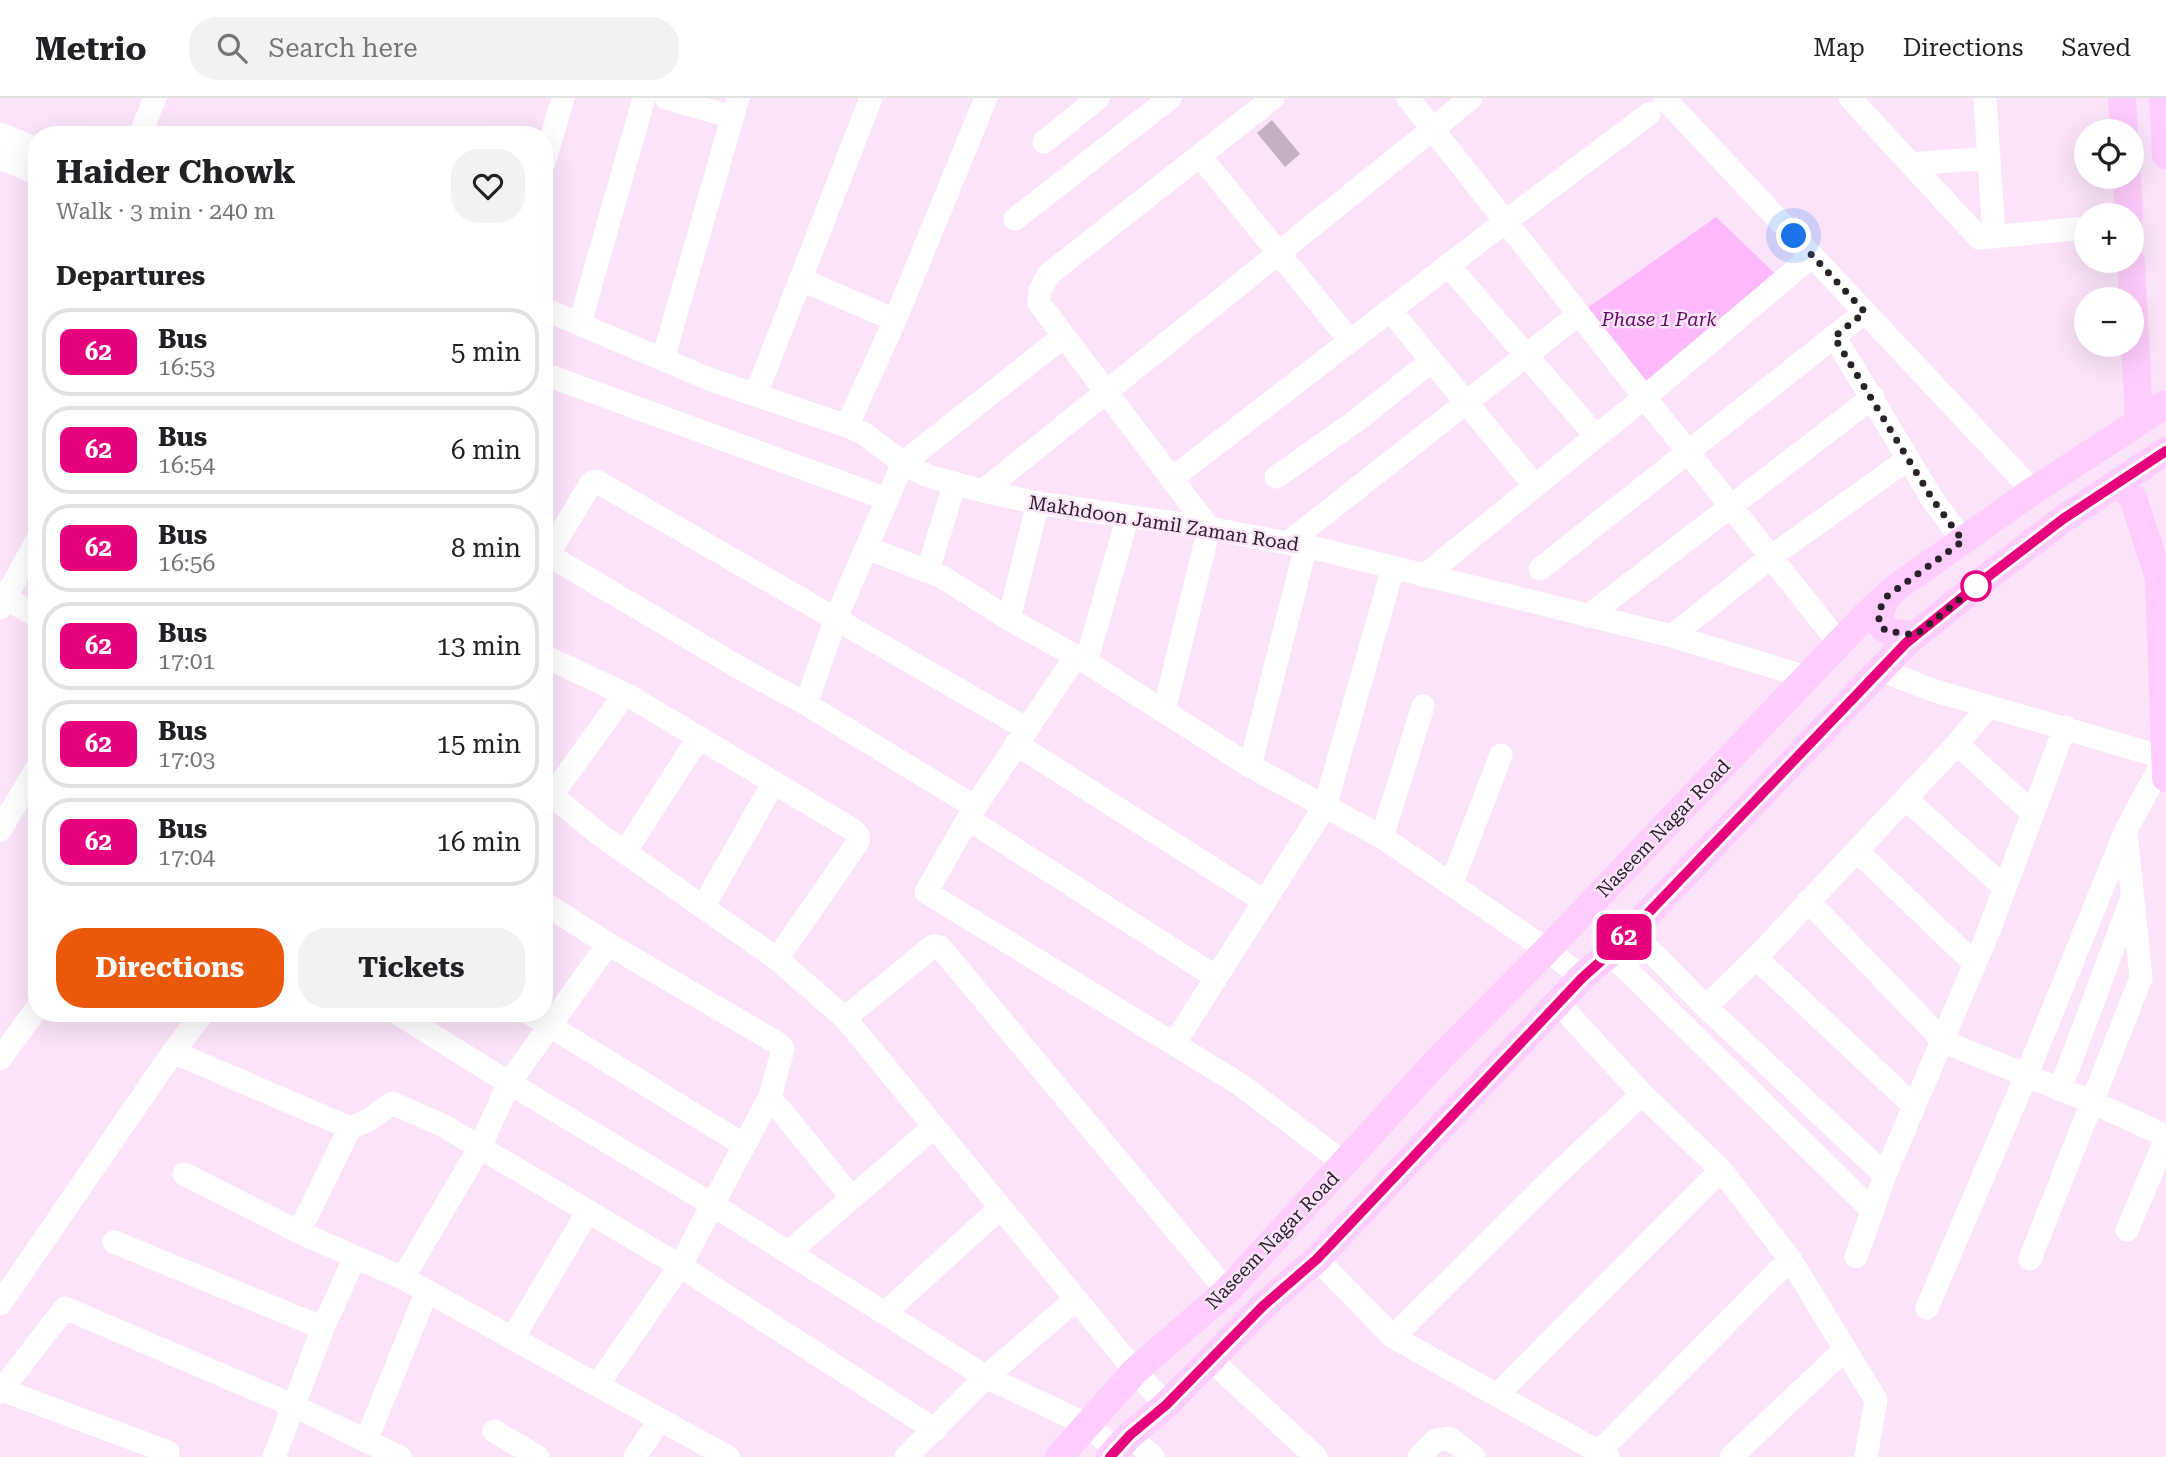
<!DOCTYPE html>
<html lang="en">
<head>
<meta charset="utf-8">
<style>
  :root { --surface:#fff; --page:#f2f2f2; --text:#202124; --muted:#757577; --line:#e0e0e0; --accent:#ea580c }
  body { margin:0; font-family:"Roboto Serif",serif; background:var(--page); color:var(--text); height:100vh; display:flex; flex-direction:column; font-size:26px; white-space:nowrap }
  * { box-sizing:border-box; margin:0 }
  p { font-size:23px; color:var(--muted) }
  .icon { flex:none; width:38px; height:38px; fill:none; stroke:currentColor; stroke-width:2; stroke-linecap:round; stroke-linejoin:round }
  .map { position:relative; flex:1; overflow:hidden }
  .side { position:absolute; left:28px; top:28px; width:525px; height:896px; display:flex; flex-direction:column; background:var(--surface); border-radius:28px; box-shadow:0 7px 28px #0002 }
  .side>* { flex:none }
  .badge { padding:0 14px; border-radius:10px; font-size:24px; line-height:46px }
  .tools { position:absolute; left:2074px; top:21px; display:grid; gap:14px }
  .tools a { display:grid; place-items:center; width:70px; height:70px; border-radius:50%; background:var(--surface); box-shadow:0 7px 28px #0002; font-size:35px }
  .you { position:absolute; width:35px; height:35px; margin:-18px; border:5px solid #fff; border-radius:50%; background:#1a73e8; box-shadow:0 0 0 10px #1a73e833 }
  .map>.badge { position:absolute; translate:-50% -50%; box-shadow:0 0 0 4px #fff }
  h2 { padding:0 28px; font-size:26px; line-height:63px }
  .round { display:grid; place-items:center; flex:none; width:74px; height:74px; border-radius:28px; background:var(--page) }
  .head { display:flex; align-items:center; justify-content:space-between; height:119px; padding:0 28px }
  h1 { font-size:33px; font-weight:700; line-height:52px }
  .action { display:flex; gap:14px; margin-top:auto; padding:14px 28px }
  .action a { flex:1; height:80px; border-radius:28px; background:var(--accent); color:#fff; font-size:28px; font-weight:700; line-height:80px; text-align:center }
  .action a+a { background:var(--page); color:var(--text) }
  ul { padding:0; list-style:none }
  li { display:flex; align-items:center; gap:21px; height:88px; margin:0 14px 10px; padding:0 14px; border:4px solid var(--line); border-radius:28px }
  li div { flex:1 }
  li b { display:block; font-size:26px }
  li em { font-style:normal }
  li .badge { min-width:77px; font-weight:700; text-align:center }
  header { display:flex; align-items:center; gap:42px; box-sizing:border-box; height:98px; padding:0 35px; background:var(--surface); border-bottom:2px solid var(--line) }
  header strong { font-size:33px }
  nav { display:flex; gap:38px; margin-inline-start:auto; font-size:24px }
  .search { width:490px; height:63px; background:var(--page); display:flex; align-items:center; gap:18px; box-sizing:border-box; padding:0 24px; border-radius:28px; color:var(--muted); font-size:26px }
  .map>svg:first-child { display:block }
</style>
</head>
<body>
<header>
<strong>Metrio</strong>
<div class="search"><svg class="icon" aria-label="search" viewBox="0 0 24 24"><circle cx="10" cy="10" r="6"/><path d="M15 15l6 6"/></svg>Search here</div>
<nav><a>Map</a><a>Directions</a><a>Saved</a></nav>
</header>
<div class="map">
<svg width="2166" height="1359" viewBox="0 0 2166 1359">
  <rect width="100%" height="100%" fill="#fbe4fa"/>
  <path fill="#feb8fc" d="M1716 119 1783 183 1645 299 1579 216Z"/>
  <path fill="#c4afc3" d="M1272 22 1300 56 1285 69 1257 35Z"/>
  <g fill="none" stroke-linecap="round" stroke-linejoin="round">
    <path stroke="#fff" stroke-width="23" d="M666 0 732 19
      M1408 0 1839 545
      M1664 0 2033 393
      M1850 0 1979 140 2086 130
      M1985 0 1994 139
      M0 36 37 51
      M140 37 155 0
      M1044 44 1098 0
      M1200 58 1350 243
      M0 60 37 75
      M544 65 563 0
      M1911 66 1989 60
      M1015 121 1170 0
      M1448 167 1596 338
      M800 181 895 222
      M544 211 709 281 847 328 863 335 903 365 928 378 983 393 1038 405 1209 430 1323 452 1672 538 1806 579
      M1390 212 1535 388
      M580 225 644 0
      M1834 238 1933 402 1963 443
      M663 261 738 0
      M544 276 887 401
      M756 296 871 0
      M847 328 895 222 986 0
      M1276 379 1356 323 1431 263
      M1171 381 1506 123 1649 16
      M983 393 1471 0
      M1289 444 1579 216
      M867 450 942 479 1009 521 1086 564 1250 668 1382 739 1547 852 1582 879
      M1540 471 1865 214
      M928 472 955 385
      M1424 478 1645 299 1812 158
      M0 497 37 518
      M0 510 37 442
      M1588 518 1873 299
      M1009 521 1038 405
      M1672 538 1772 458 1908 361
      M544 558 631 599 853 732 858 737V744L777 861
      M1076 558 975 709 926 794 1241 987 1345 1066
      M1086 564 1128 418
      M1881 572 1932 592 2166 660
      M806 606 836 520 903 365 1064 238
      M1164 613 1209 430 1039 205 1040 192 1049 176 1273 0
      M1016 646 1264 803
      M1957 646 2033 715
      M1250 668 1306 448
      M544 691 599 736 777 861 845 920
      M552 697 625 596
      M1906 701 2005 790
      M975 709 806 606 740 570 555 461 551 457 552 450 591 385 596 383 1027 631
      M968 721 1216 879
      M0 732 37 670
      M1382 739 1423 608
      M1857 753 1974 865
      M625 754 699 639
      M1451 787 1501 657
      M1808 803 1933 932 1942 943 2092 1004 2166 1038
      M544 805 608 846 779 946 783 951 770 999 680 1168 935 1332
      M703 809 774 684
      M1630 832 1706 909 1885 1077
      M608 846 509 985 480 1049 403 1180 728 1359
      M1610 855 1873 1113
      M1756 860 1914 1008
      M1559 906 1642 996
      M1706 909 1756 860 1957 646 1989 608
      M397 915 509 985 713 1107 986 1279 1088 1327 1116 1352
      M529 915 744 1047
      M1174 946 1325 708 1393 470
      M173 954 350 1030
      M0 961 37 910
      M2060 992 2130 805
      M770 999 852 1100
      M184 1076 299 1134
      M2127 1132 2166 1041
      M114 1144 323 1230
      M789 1154 934 1029
      M355 1159 403 1180
      M1856 1159 1885 1077 1988 835 2065 629
      M1317 1161 1393 1239 1608 1359
      M2030 1161 2141 880 2126 735
      M0 1206 173 954 203 915
      M1927 1210 2026 978 2126 732 2165 660
      M886 1214 1000 1110
      M1393 1239 1554 1079 1642 996 1721 1072 1790 1161 1876 1302 1866 1359
      M513 1240 588 1113
      M1211 1262 1316 1359
      M2 1292 168 1354
      M0 1294 65 1210 294 1308 400 1359
      M1497 1297 1721 1072
      M1166 1307 1135 1273 845 920 933 848 940 849 1227 1193
      M494 1333 538 1359
      M1130 1337 1153 1359
      M366 1343 427 1193
      M1599 1354 1790 1161
      M274 1359 323 1230 355 1159 299 1134 350 1030 369 1022 392 1005 444 1028 680 1168 598 1286
      M635 1359 659 1323
      M906 1359 986 1279 1076 1201
      M1419 1359 1436 1342 1449 1340 1474 1359
      M1731 1359 1844 1252"/>
    <path stroke="#feccfd" stroke-width="28" d="M2122 0 2124 33
      M2163 0 2166 57
      M2127 79 2129 117
      M2131 163 2139 322
      M2118 386 2133 400 2159 480 2166 680
      M1886 499C1870 533 1886 535 1916 537
      M1059 1359 1135 1273 1227 1193 1440 960 1547 852 1868 515 1897 489 2033 393 2166 306
      M1110 1359 1130 1337 1166 1307 1263 1208 1317 1161 1582 879 1610 855 1906 545 1990 477 2063 421 2166 353"/>
  </g>
  <g fill="none" stroke-linecap="round" stroke-linejoin="round">
    <defs>
      <path id="line" d="M1110 1359 1130 1337 1166 1307 1263 1208 1317 1161 1582 880 1610 855 1906 545 1990 477 2063 421 2166 353"/>
    </defs>
    <use href="#line" stroke="#fff" stroke-width="16"/>
    <use href="#line" stroke="#e6007e" stroke-width="10"/>
    <path stroke="#2a222a" stroke-width="7" stroke-dasharray="0 12.6" d="M1794 138 1865 214 1834 239 1933 402 1963 443 1886 499 1879 513V526L1886 533 1916 537 1976 488"/>
  </g>
  <circle fill="#fff" stroke="#e6007e" stroke-width="3.5" cx="1976" cy="488" r="14"/>
  <g text-anchor="middle" stroke-width="5" stroke-linejoin="round" paint-order="stroke">
    <g font-size="19" font-style="italic" fill="#630a65" stroke="#fbe4fa">
      <text x="1659" y="228">Phase 1 Park</text>
    </g>
    <g font-size="19" fill="#2a222a" stroke="#fbe4fa">
      <text transform="translate(1164 425) rotate(9)" y="7">Makhdoon Jamil Zaman Road</text>
      <text transform="translate(1663 730) rotate(-46)" y="7">Naseem Nagar Road</text>
      <text transform="translate(1272 1142) rotate(-46)" y="7">Naseem Nagar Road</text>
    </g>
  </g>
</svg>
<div class="tools">
<a><svg class="icon" aria-label="locate" viewBox="0 0 24 24"><circle cx="12" cy="12" r="6"/><path d="M12 2v4M12 18v4M2 12h4M18 12h4"/></svg></a>
<a>+</a>
<a>−</a>
</div>
<div class="you" style="left:1794px;top:138px"></div>
<b class="badge" style="left:1624px;top:839px;background:#e6007e;color:#fff">62</b>
<section class="side">
<div class="head"><div><h1>Haider Chowk</h1><p>Walk · 3 min · 240 m</p></div><a class="round"><svg class="icon" aria-label="heart" viewBox="0 0 24 24"><path d="M12 20l-8-8c-3-5 5-10 8-4 3-6 11-1 8 4z"/></svg></a></div>
<h2>Departures</h2>
<ul>
<li><span class="badge" style="background:#e6007e;color:#fff">62</span><div><b>Bus</b><p>16:53</p></div><em>5 min</em></li>
<li><span class="badge" style="background:#e6007e;color:#fff">62</span><div><b>Bus</b><p>16:54</p></div><em>6 min</em></li>
<li><span class="badge" style="background:#e6007e;color:#fff">62</span><div><b>Bus</b><p>16:56</p></div><em>8 min</em></li>
<li><span class="badge" style="background:#e6007e;color:#fff">62</span><div><b>Bus</b><p>17:01</p></div><em>13 min</em></li>
<li><span class="badge" style="background:#e6007e;color:#fff">62</span><div><b>Bus</b><p>17:03</p></div><em>15 min</em></li>
<li><span class="badge" style="background:#e6007e;color:#fff">62</span><div><b>Bus</b><p>17:04</p></div><em>16 min</em></li>
</ul>
<div class="action"><a>Directions</a><a>Tickets</a></div>
</section>
</div>
</body>
</html>
